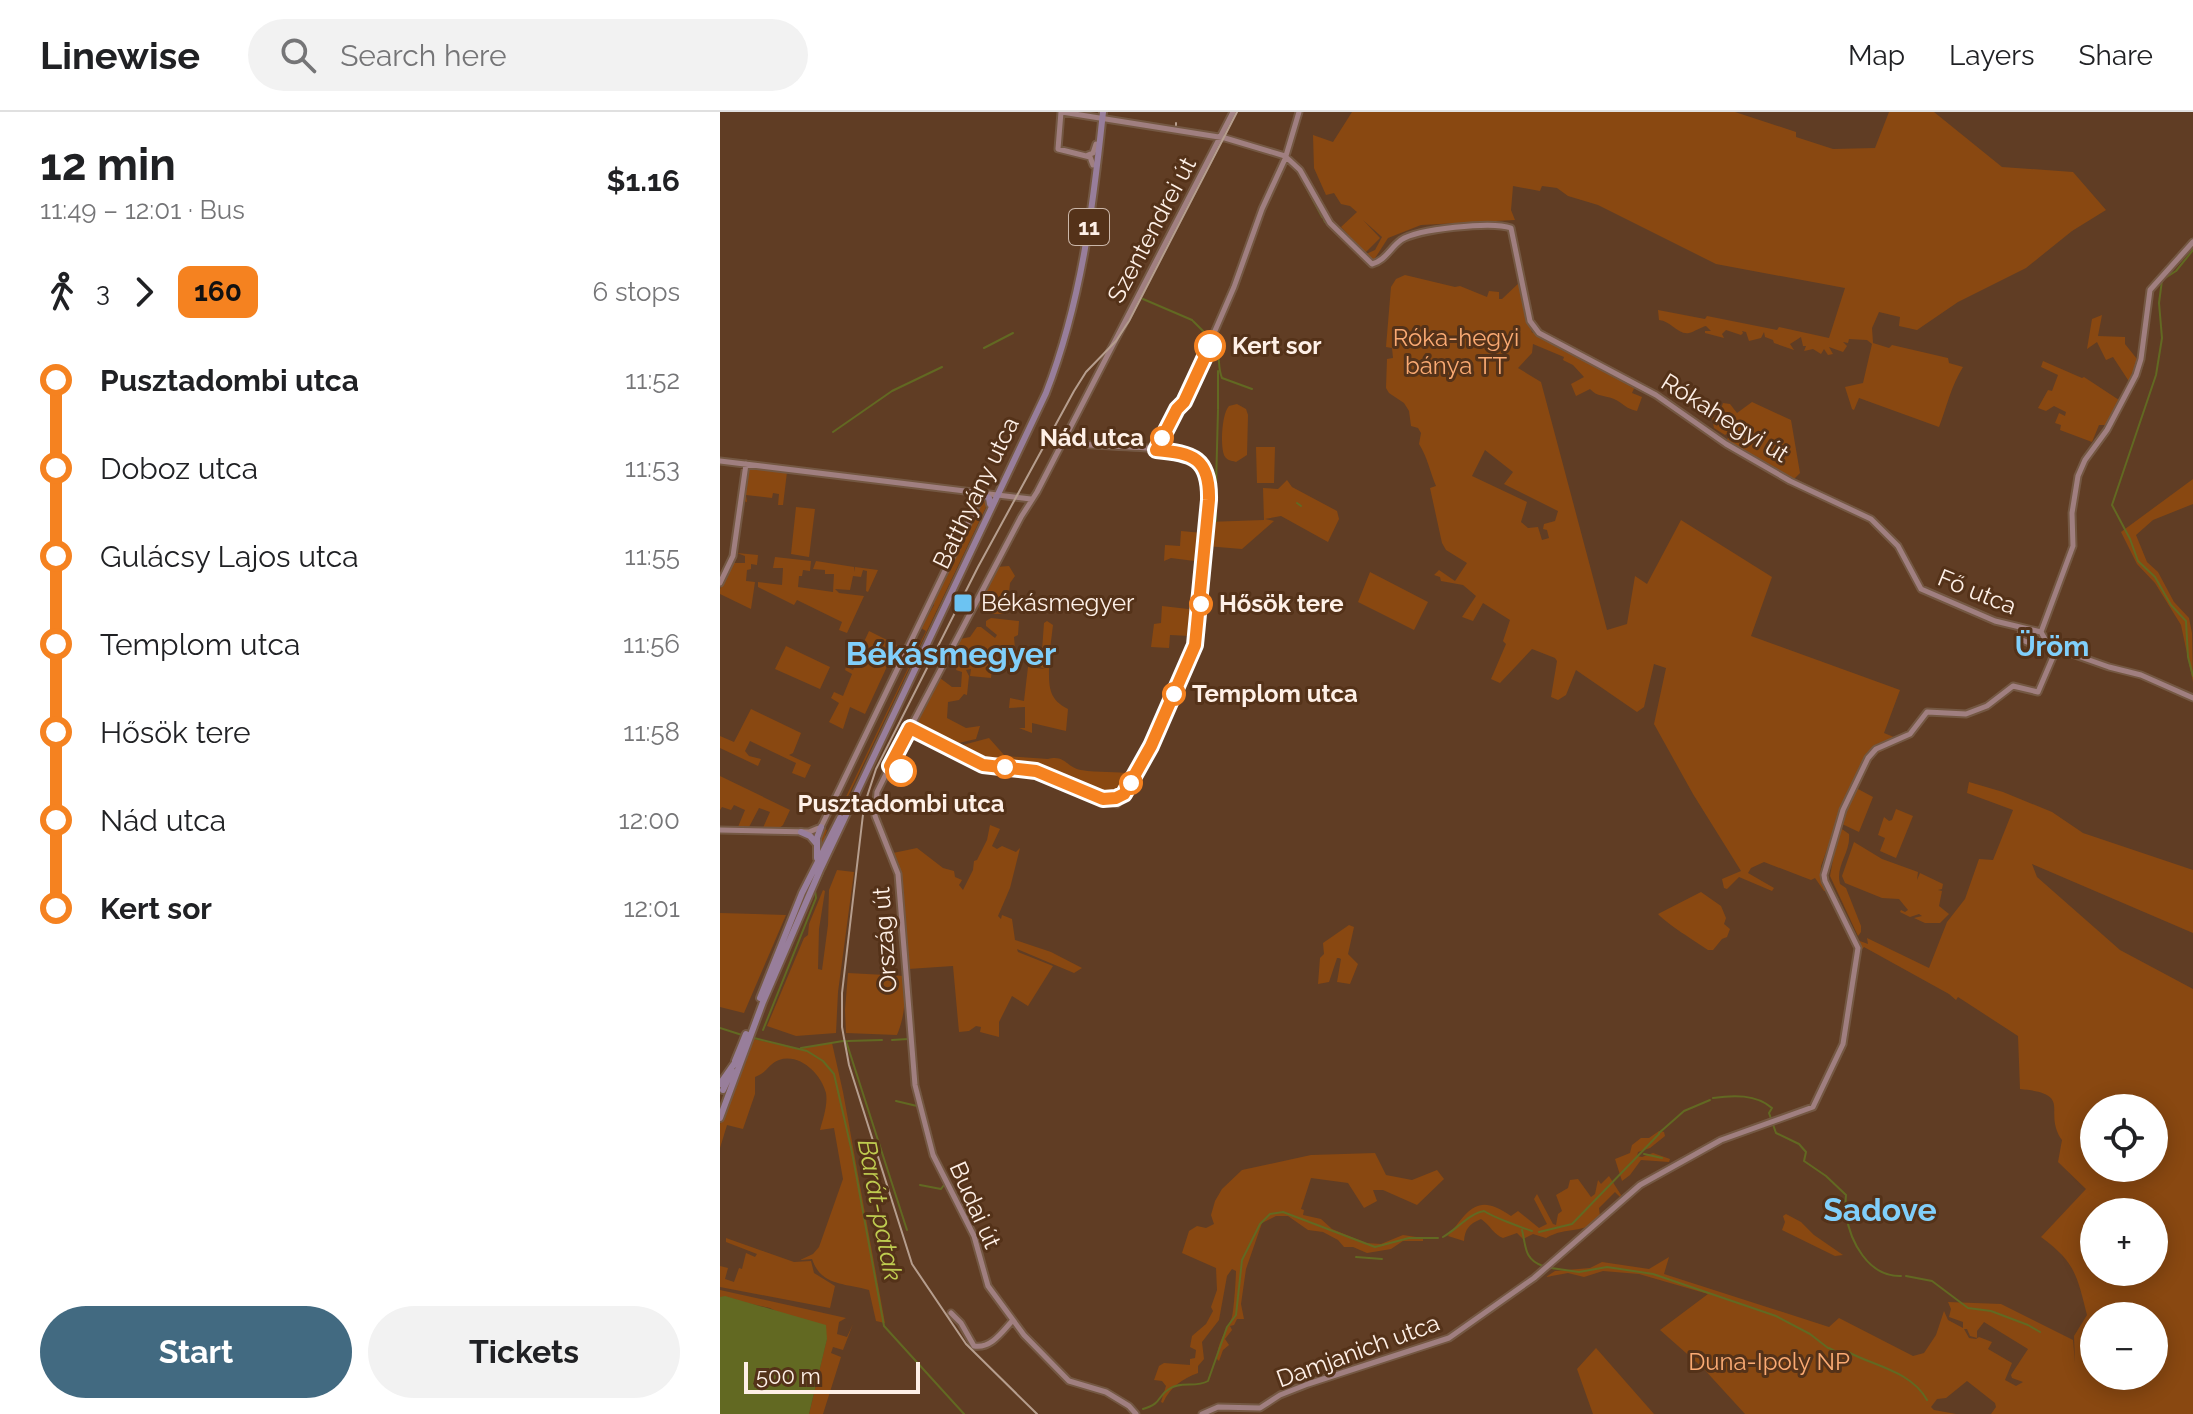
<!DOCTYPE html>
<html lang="en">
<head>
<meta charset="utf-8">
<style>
  :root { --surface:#fff; --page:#f2f2f2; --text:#202124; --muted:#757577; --line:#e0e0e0; --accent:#426a81 }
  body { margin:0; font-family:Raleway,sans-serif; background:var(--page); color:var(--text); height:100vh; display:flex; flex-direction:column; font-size:30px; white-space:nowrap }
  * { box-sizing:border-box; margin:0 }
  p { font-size:26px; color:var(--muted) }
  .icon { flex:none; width:44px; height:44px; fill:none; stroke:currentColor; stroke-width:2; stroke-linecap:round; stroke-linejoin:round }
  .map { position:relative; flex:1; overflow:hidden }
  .panel { display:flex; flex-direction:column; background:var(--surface); width:720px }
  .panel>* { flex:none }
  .badge { padding:0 16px; border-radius:12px; font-size:28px; line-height:52px }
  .controls { position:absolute; left:1360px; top:982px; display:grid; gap:16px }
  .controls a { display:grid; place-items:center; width:88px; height:88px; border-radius:50%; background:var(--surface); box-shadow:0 4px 20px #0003; font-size:40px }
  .scale { position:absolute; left:24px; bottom:20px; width:176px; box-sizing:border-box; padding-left:8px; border:4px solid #fef0e7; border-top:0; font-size:22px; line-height:28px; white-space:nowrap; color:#fef0e7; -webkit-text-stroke:6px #543219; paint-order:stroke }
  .map>.badge { position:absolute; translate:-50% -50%; box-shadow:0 0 0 4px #fff }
  .legs { display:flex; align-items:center; gap:12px; height:88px; padding:0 40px; font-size:26px }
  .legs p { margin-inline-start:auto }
  .headline { display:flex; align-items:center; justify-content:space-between; height:136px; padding:0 40px }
  h1 { font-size:44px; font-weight:700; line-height:60px }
  .cta { display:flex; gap:16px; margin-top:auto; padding:16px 40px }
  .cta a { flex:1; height:92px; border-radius:48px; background:var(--accent); color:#fff; font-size:32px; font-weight:700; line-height:92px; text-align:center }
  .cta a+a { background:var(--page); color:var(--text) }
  ul { padding:0 40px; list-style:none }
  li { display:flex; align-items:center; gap:28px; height:88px; font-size:30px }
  li i { display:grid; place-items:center; width:12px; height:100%; margin:0 10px; background:currentColor }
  li i::after { content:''; width:20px; height:20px; margin:-10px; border:6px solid; border-radius:50%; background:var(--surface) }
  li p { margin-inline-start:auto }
  li:first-child i { background:linear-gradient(#0000 50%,currentColor 0) }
  li:last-child i { background:linear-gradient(currentColor 50%,#0000 0) }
  header { display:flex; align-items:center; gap:48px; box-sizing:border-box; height:112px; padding:0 40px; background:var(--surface); border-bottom:2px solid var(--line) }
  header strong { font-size:38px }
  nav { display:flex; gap:44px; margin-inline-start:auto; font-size:28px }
  .search { width:560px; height:72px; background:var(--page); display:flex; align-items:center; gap:20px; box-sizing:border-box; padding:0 28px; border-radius:44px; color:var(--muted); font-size:30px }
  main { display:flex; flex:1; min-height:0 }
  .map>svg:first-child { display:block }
</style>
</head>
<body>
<header>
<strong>Linewise</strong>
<div class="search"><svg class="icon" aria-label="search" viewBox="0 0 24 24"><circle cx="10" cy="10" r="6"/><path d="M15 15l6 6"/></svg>Search here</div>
<nav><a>Map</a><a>Layers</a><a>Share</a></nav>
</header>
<main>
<section class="panel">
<div class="headline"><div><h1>12 min</h1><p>11:49 – 12:01 · Bus</p></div><b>$1.16</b></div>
<div class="legs"><svg class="icon" aria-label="walk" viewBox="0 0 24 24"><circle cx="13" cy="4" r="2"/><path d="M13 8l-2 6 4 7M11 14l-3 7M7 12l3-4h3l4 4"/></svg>3<svg class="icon" aria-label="forward" viewBox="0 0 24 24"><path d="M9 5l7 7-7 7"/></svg><b class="badge" style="background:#f58220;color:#111">160</b><p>6 stops</p></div>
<ul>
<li><i style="color:#f58220"></i><b>Pusztadombi utca</b><p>11:52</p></li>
<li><i style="color:#f58220"></i><span>Doboz utca</span><p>11:53</p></li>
<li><i style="color:#f58220"></i><span>Gulácsy Lajos utca</span><p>11:55</p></li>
<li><i style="color:#f58220"></i><span>Templom utca</span><p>11:56</p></li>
<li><i style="color:#f58220"></i><span>Hősök tere</span><p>11:58</p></li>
<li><i style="color:#f58220"></i><span>Nád utca</span><p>12:00</p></li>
<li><i style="color:#f58220"></i><b>Kert sor</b><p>12:01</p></li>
</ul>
<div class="cta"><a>Start</a><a>Tickets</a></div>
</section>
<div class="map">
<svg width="1473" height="1302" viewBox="0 0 1473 1302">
  <rect width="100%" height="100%" fill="#603d24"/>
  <path fill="#894811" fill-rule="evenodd" d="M632 0H1015L1076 20V25L1113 37 1155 36 1169 0H1214L1282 55 1353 60 1386 98 1352 119 1306 156 1238 190 1197 218 1179 214 1180 205 1159 200 1152 216 1153 231 1169 236 1172 233 1228 246 1229 251 1243 255C1231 274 1227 294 1219 315L1139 286 1134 298 1132 297 1125 275 1143 271 1152 232 1147 228 1129 227 1128 231 1123 230 1127 234 1123 240 1109 235 1113 242 1108 243 1104 237 1101 242 1093 237 1084 239 1086 234H1083L1081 225 1070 232 1074 238 1054 231 1053 228 1045 225 1044 220 1041 226 1029 229 1026 220 1022 219 1023 221 1021 223 1006 218 1002 222 1004 226 985 221V219H991L986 214C981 215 974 220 969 221 958 223 951 209 939 208L938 198 985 207 987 204 1057 218 1059 215 1109 226 1125 176 996 152 878 93 848 84 837 76 822 74 820 79 793 74 791 98 795 108 701 113 668 126 652 151 644 143 655 138 662 125 643 108 660 126 645 141 621 115 637 100 630 94 621 92 614 81 606 83 594 56 593 23 613 30Z
    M685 163 735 175 740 174 767 185 769 179 779 180V187H782L801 169 812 221 814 219 824 227 917 270 912 281 922 285 917 299C906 297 903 291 894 287 885 283 877 285 870 277L856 284 851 272 864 265 853 253 843 248 844 245 813 232 812 241 798 256 821 270 887 518 907 512 915 464 927 472 961 408 1052 465 1031 524 1180 578 1164 621 1181 628 1155 643 1136 673 1138 677 1153 685 1139 720 1122 712 1121 709 1133 675 1129 676 1101 754 1100 766 1108 779H1104L1095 766 1091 768 1044 750 1031 756 1028 761 1054 776 1052 779 1019 765 1007 777 1004 776 1002 767 1021 759 973 682 934 612 946 556 934 552 924 595 917 600 856 558 846 583 838 588 831 585 837 549 835 546 812 537 780 571 771 567 786 532 783 529 790 508 763 491 753 509 742 505 756 484 743 473 721 469 720 465 714 463 719 458 735 469 747 451 726 438 722 431 710 376 716 374C710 360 707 344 699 332L701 321 698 316 691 314 689 299 684 291 669 281 666 276 667 247 673 246 672 236 666 235 671 175 676 167ZM765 338 793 360 784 372 838 399 835 409 824 412 823 417 827 418 829 426 822 428 818 415 808 416 801 410 807 390 752 364Z
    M1382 203 1378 224 1405 225V232L1417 247 1410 271 1393 245 1386 248 1377 230 1367 237 1372 207Z
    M1323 249 1362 266 1364 265 1399 288 1386 313H1379L1372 330 1340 318 1341 313 1335 311 1339 301 1345 304 1346 300 1334 294 1326 299 1318 296 1328 278 1332 279 1338 263 1321 255Z
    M1032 290 1071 308 1080 361 1073 368 1006 330 1011 319 1005 323 994 316 992 306 999 303 1003 291 1010 292 1017 301Z
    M517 292 526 297 528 303 527 343 516 350C510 348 507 349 504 343 500 333 502 301 509 294Z
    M536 335H555L554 371H537Z
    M28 356 67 360 63 393H58L59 382 53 381 52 386 26 383 27 390 23 389Z
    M1473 367V392L1433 408 1416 423 1427 450 1438 460 1454 490 1469 506 1472 521 1473 570 1461 513 1435 471 1417 452 1401 420Z
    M567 368 572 375 617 399 619 407 608 430 561 404 545 407 554 409 522 437 486 434 487 410 544 408 543 376 558 377Z
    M263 385H266L268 391 101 741 98 727 102 716 107 718 105 724H107L206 519 201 516 214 493 213 491Z
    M76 395 95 397 89 445 71 442Z
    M461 419 483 421 482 450 451 446 444 449 445 433 460 434Z
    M17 441 38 443 37 453 31 452V457L27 458 26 469 35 470 31 497 0 482V477L14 451H25V444Z
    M55 445 91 449 90 459 83 458 82 464H79L78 475 113 480 114 462H105V458L93 457 96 449 134 455V460L135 455 158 458 148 480 146 479 147 459 143 458 141 465 133 464 130 478 115 477 119 481 144 484 127 521 119 518 122 510 77 488 74 493 38 475V470L62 473 63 456H53Z
    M289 454 295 464 290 471 287 502H272L260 498 259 492 277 455Z
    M650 460 708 490 694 518 638 490Z
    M442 494 477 498 472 538 465 550H462L470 532V524L450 523 449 536 431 535 434 512 441 511Z
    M271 506 299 509 298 523 294 525 295 537 274 535 271 566 250 564 251 557 246 558 249 564 247 583 244 582 239 588 228 590 227 606 246 616 260 614 256 627 230 633 196 616 194 610 226 550 220 566 232 575H241L242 560 236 558 238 549 228 546 240 527 250 525 257 515H261L275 526 277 523 266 514V509Z
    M327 509 333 513 328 554 325 555H329C329 574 328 587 348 597L346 619 312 611V621L299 616H305V595L289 596 290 586 304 589 308 555 325 557 315 553 321 552 324 511Z
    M149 519 177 533 145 602 130 595 123 617 109 610 119 591 111 586 114 580 123 584 132 562 125 558 126 555 133 558 143 537 137 533V530L143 532Z
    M66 534 110 555 100 577 55 557Z
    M31 597 81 621 73 641 69 643 91 653 85 666 72 661 76 651 30 629 25 639 29 644 41 647 38 654 0 636V624L14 630Z
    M269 626 285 644 328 647C345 642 347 656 361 658 378 661 397 659 412 662L401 681 386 686 319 658 276 654 260 650 238 638 239 634Z
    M0 664 70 698 63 713 57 718H42L50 700 39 696 28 717H20L18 715 25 698 14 693 11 698 2 695 0 698Z
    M1249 670 1283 680 1332 700 1363 721 1473 758V821L1312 752 1317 765 1400 838 1473 877V1302H1271L1276 1295 1275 1291 1247 1269 1226 1286 1217 1287 1211 1295 1214 1298 1236 1302H1025L983 1256 940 1218 988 1182 919 1162 883 1159 864 1165 848 1161 826 1165 835 1159 870 1156 882 1150 929 1157 949 1145 944 1162 1109 1215 1119 1206 1193 1244 1204 1241 1216 1223 1224 1199 1228 1208 1243 1216V1210L1229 1205 1231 1197 1228 1190 1281 1192 1353 1228 1355 1251 1354 1224 1367 1203C1357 1163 1355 1150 1321 1125L1366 1077 1338 1050 1342 1028C1322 999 1355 982 1300 977L1298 924 1238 885 1236 888 1229 882 1144 835 1138 842 1137 828 1148 832 1147 826 1209 856 1227 810 1245 787 1259 747 1273 748 1293 698 1247 681ZM1374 996H1434V1056H1374ZM1374 1100H1434V1160H1374ZM1374 1204H1434V1264H1374ZM1264 1210 1308 1237 1291 1263 1292 1266 1303 1270 1296 1274 1285 1268 1292 1251 1268 1237 1272 1230 1259 1225 1256 1227 1249 1226 1244 1217H1247L1250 1224 1257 1226V1219Z
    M1176 697 1193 704 1176 746 1160 739 1165 726 1158 723 1164 705 1169 709 1172 708Z
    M270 713 280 717 272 734 277 737 282 734 296 740 300 736 290 776 278 804 281 807 282 803 292 807 295 828 331 840 362 856 354 861 297 837 298 840 333 854 308 894 292 884 279 910V925L260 920 261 915 256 914 249 919 239 920 233 854 188 857 179 761 173 741 197 736 223 756 234 759 235 765 242 768 239 773 243 778 253 758 254 749 257 748 267 728Z
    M1119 715 1129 722C1131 740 1115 754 1120 772L1126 776 1141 814V820L1138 824 1110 764Z
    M1134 730 1162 747 1198 760 1197 768 1200 761 1223 772 1222 777 1218 778 1222 779 1219 794 1229 802 1220 811H1205L1194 806 1202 804 1199 802 1190 805 1180 800 1181 798 1185 800 1188 798 1179 787 1162 786 1125 771 1122 764Z
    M117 758 134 760 118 880 116 921 76 924 47 914 84 826 88 823 89 812 103 778 105 779 99 817 98 857 102 858 108 813 109 778Z
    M981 780 1001 794 1006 806 1004 812 1010 817 1007 825 1002 827 993 838H988C975 829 947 812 938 802Z
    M0 801 66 803 24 901 0 895Z
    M629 813 634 815 628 842 638 852 630 872 617 870 621 847 619 846H617L609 870 598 872 600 846 604 842 603 831Z
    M128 861 184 864C186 884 185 904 177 923L126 921 125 898Z
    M34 927 78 937 112 931 123 980 165 1211 156 1209 149 1178C124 1171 101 1174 92 1147L80 1148 93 1142 99 1135 123 1067 114 1016 100 1018C103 1007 108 993 106 981 101 962 80 941 59 948 48 952 47 961 35 965V982L23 1017 7 1013 0 1036V1012Z
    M939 1019 944 1020 945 1024 930 1036 918 1040 917 1044 922 1045 933 1041 950 1047 949 1050 921 1048 910 1063 902 1069 895 1047 910 1041 912 1033 921 1026H929Z
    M655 1041 666 1063 692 1068 717 1058 724 1067 697 1093 663 1078H653L657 1089 644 1096 628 1071 591 1066 581 1097 584 1098 583 1103 601 1107 612 1117 646 1131 661 1132 683 1123 703 1126V1129H683L671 1137 647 1141 633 1135H624L618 1128 603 1120 588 1118 568 1104H556L542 1111 526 1157 521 1192 524 1207H517L514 1213 510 1214 512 1218 505 1227 509 1233 503 1238 499 1249 497 1247C497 1230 506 1220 512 1205 514 1198 516 1165 516 1159L512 1157 507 1164 499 1208 482 1230 484 1247 478 1254V1261C462 1267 450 1275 443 1291L441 1290 446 1274 442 1269 434 1268 439 1254 444 1251 470 1253V1247L475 1246 476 1238 470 1235 472 1224 486 1212 493 1199 491 1195 497 1178 496 1156 462 1141 469 1119 477 1114 486 1116 494 1112 491 1103 495 1089 502 1077 522 1058 591 1043Z
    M889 1064 901 1083 900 1085 895 1080 879 1096 880 1105C862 1124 849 1113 826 1126L813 1122 803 1127 797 1121 783 1126C774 1123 770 1113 761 1107 749 1112 745 1117 744 1129L728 1124C749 1098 757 1080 791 1104L798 1099 819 1116 827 1112 814 1087 817 1082 833 1112 836 1113 838 1102 842 1099 836 1083 848 1076 850 1068 858 1067 871 1085 875 1082 878 1068 881 1072Z
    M1066 1102 1081 1110 1094 1123 1123 1143 1115 1144 1062 1118 1065 1110 1063 1104Z
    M6 1126 74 1150 91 1149 94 1161 115 1174 110 1196 0 1175V1154L8 1156 5 1167 14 1170 19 1156 22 1157 26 1141 35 1145 37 1142 6 1130Z
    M0 1178 126 1206 119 1210 117 1222 127 1225 133 1212 123 1238 113 1235 111 1241 121 1245 103 1302H89L107 1226 50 1196 0 1185Z
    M876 1236 934 1302H873L857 1257Z"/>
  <path fill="#626922" d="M5 1184 106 1213 107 1227 89 1302H0V1185Z"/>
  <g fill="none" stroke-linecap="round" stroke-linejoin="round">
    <path stroke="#626922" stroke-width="2" d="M578 60 602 105
      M604 108 605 110
      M1473 138 1456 159 1442 168 1439 191 1442 226 1436 263 1392 393 1410 427 1418 449 1435 465 1451 493 1466 509 1468 545 1473 564
      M641 144 648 152
      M423 187 472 208
      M473 209 490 226
      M494 230C501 240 497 255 502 266L532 277
      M264 236 293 221
      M498 297V259
      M113 320 172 279 222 255
      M496 374 498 298
      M496 389 497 378
      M577 391 581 394
      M496 409V397
      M105 757 108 749
      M0 916 22 923
      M43 918 96 786 95 778 103 761
      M34 926 87 939 103 949 114 962 132 1040 164 1214 244 1302
      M172 928 188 927
      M126 929 187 1118
      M128 929 162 928
      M81 936 123 929
      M993 986C1013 983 1036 982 1052 996L1049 1001 1056 1021 1079 1032 1086 1040 1084 1049 1106 1064 1126 1083 1125 1097
      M176 989 197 994
      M939 1021 964 999 990 988
      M924 1042 942 1046
      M200 1073 221 1077 224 1073
      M1126 1102C1130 1129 1148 1165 1181 1164
      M802 1118C806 1134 804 1148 823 1154
      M819 1120 852 1112 939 1022
      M723 1125C737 1117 750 1101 764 1099 773 1105 800 1115 812 1119
      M636 1145 662 1147
      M831 1156 859 1160 887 1155 933 1162 1056 1204 1090 1222 1108 1236
      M1186 1164 1212 1169 1248 1196 1271 1199 1308 1213 1320 1220
      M752 1213 807 1174
      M1109 1236 1124 1244 1128 1240C1154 1254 1191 1259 1207 1288
      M423 1297C443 1291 436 1285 449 1277 460 1269 476 1276 488 1269L507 1215 516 1203 522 1148 540 1112 550 1102 563 1100 655 1135 689 1126H718"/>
    <defs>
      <path id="secondary" d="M341 0 338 37 370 45 373 53
        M342 0 505 26 565 44 580 58 610 111 652 152C665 149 670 136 681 128 697 117 772 109 791 116L810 209 819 221 936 283 1006 332 1070 369 1151 407 1178 434 1201 477 1275 509 1321 520
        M368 43 373 41 376 32
        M436 338 457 297 464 290 514 175 542 97 565 47 579 0
        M0 349 311 387
        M0 471 13 444 26 352
        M1302 517 1300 527 1316 534H1328
        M1321 520 1353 434 1352 401 1358 364 1365 348 1387 318 1416 263 1421 247 1430 178 1473 130
        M1321 520 1330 536
        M1332 540 1341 538 1389 555 1421 563 1473 586
        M190 616 258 651 271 655
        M271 655 316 659 397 692 431 634 475 533 489 382C489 370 487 356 477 347 457 330 372 338 342 329
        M0 718 89 720 101 715 262 382
        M231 1201 241 1211 254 1234C271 1237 282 1220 293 1208
        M416 1302 409 1294 386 1280 349 1269 304 1223 268 1174 254 1124 213 1043 195 973 178 762 155 704 157 680 170 654 301 405 317 380 513 0
        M482 1302 498 1295 540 1296 560 1283 588 1272 729 1226 814 1166 920 1073 1001 1028 1093 995 1123 932 1138 836 1105 769 1104 763 1123 698 1148 646 1156 637 1190 622 1207 600 1246 602 1267 594 1293 574 1318 580 1333 545 1332 540"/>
      <path id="primary" d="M262 382 269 386 270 392
        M81 720 90 724 96 731
        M97 746V726L101 715
        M40 886 82 781 120 706
        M15 949 26 922
        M0 972 14 952
        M3 978 12 959
        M0 1006 43 890 100 758 326 281C361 191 373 96 383 0"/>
    </defs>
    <use href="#secondary" stroke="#745843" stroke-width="9"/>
    <use href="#primary" stroke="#745843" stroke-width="10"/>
    <use href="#secondary" stroke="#a07f80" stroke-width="5"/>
    <use href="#primary" stroke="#987e9b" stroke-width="6"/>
    <path stroke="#b69e8e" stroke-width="2" d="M456 13V11
      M317 1302 246 1232 192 1152 129 953 122 915V881L144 694 156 657 258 455 354 279 366 260 396 229 409 209 517 0"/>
  </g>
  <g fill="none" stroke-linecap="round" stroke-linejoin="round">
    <defs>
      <path id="line-1" d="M181 659 170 654 190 616 263 653 316 659 383 687 396 686 404 682 431 634 475 533 489 388C490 346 473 341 436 338L457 297 464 290 490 234"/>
    </defs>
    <use href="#line-1" stroke="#fff" stroke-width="18"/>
    <use href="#line-1" stroke="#f58220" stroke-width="12"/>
  </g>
  <g fill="#fff" stroke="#f58220" stroke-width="4">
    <circle cx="490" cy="234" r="14"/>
    <circle cx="442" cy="326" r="10"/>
    <circle cx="481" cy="492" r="10"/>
    <circle cx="454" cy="582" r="10"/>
    <circle cx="285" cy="655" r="10"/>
    <circle cx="181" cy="659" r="14"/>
    <circle cx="411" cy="671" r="10"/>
  </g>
  <rect fill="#6cc3f2" stroke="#543219" stroke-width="3" x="233" y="481" width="20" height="20" rx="4"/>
  <g text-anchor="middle" stroke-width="6" stroke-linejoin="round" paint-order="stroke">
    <rect fill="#543219" stroke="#cbb7a9" stroke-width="2" x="349" y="97" width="40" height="36" rx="6"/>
    <g font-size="22" font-weight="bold" fill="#fef0e7">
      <text x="369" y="123">11</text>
    </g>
    <g font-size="24" fill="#fef0e7" stroke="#543219">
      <text transform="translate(432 118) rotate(-62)" y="8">Szentendrei út</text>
      <text transform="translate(1005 306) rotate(32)" y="8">Rókahegyi út</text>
      <text transform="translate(256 381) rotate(-64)" y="8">Batthyány utca</text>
      <text transform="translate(1257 480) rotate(22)" y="8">Fő utca</text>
      <text transform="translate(165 828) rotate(-94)" y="8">Ország út</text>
      <text transform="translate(255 1093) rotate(66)" y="8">Budai út</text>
      <text transform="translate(638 1239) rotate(-20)" y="8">Damjanich utca</text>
    </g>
    <g font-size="24" fill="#faaa73" stroke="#543219">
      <text x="736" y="234">Róka-hegyi<tspan x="736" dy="28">bánya TT</tspan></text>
      <text x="1049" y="1258">Duna-Ipoly NP</text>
    </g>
    <g font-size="24" font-weight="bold" fill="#fef0e7" stroke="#543219" text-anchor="start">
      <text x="512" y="242">Kert sor</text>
      <text x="424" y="334" text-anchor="end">Nád utca</text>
      <text x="499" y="500">Hősök tere</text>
      <text x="472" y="590">Templom utca</text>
      <text x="181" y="700" text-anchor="middle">Pusztadombi utca</text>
    </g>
    <g font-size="24" fill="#fef0e7" stroke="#543219" text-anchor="start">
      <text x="261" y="499">Békásmegyer</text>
    </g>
    <g font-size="26" font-style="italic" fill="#bfcc50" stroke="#543219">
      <text transform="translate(160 1098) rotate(79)" y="9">Barát-patak</text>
    </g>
    <g font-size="28" font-weight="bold" fill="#80cffb" stroke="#543219">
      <text x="1332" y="544">Üröm</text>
    </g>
    <g font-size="32" font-weight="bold" fill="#80cffb" stroke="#543219">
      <text x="231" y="553">Békásmegyer</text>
      <text x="1160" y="1109">Sadove</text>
    </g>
  </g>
</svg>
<div class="controls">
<a><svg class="icon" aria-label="locate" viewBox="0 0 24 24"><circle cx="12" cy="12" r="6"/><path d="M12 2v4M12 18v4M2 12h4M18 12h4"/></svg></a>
<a>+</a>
<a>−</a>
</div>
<div class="scale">500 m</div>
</div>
</main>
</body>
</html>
